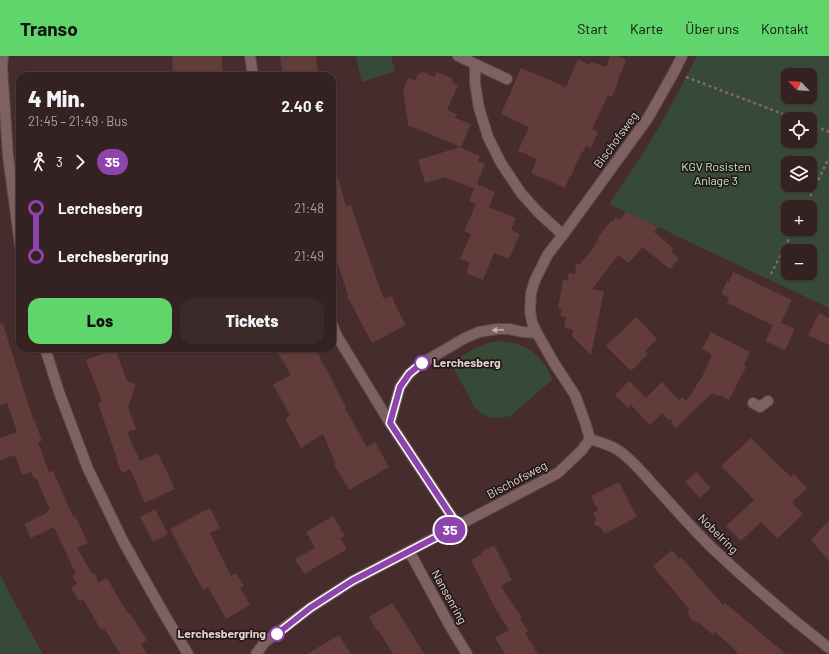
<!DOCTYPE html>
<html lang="de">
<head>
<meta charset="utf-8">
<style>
  :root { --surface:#342121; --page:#3c292a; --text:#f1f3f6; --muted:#a9a3a5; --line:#4e3e3f; --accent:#60d56b }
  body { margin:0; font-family:Barlow,sans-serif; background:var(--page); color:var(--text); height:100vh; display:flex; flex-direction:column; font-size:15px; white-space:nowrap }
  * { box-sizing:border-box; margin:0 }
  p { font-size:13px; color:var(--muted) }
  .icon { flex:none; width:22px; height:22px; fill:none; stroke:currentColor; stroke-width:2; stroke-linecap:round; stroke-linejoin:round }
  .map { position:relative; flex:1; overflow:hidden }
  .panel { position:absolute; left:16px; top:16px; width:320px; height:280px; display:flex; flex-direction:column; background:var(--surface); border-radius:12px; box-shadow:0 1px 3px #0004,0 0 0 1px var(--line) }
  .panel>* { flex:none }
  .badge { padding:0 8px; border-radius:13px; font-size:14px; line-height:26px }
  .needle { width:26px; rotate:295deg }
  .controls { position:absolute; left:781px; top:12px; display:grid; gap:8px }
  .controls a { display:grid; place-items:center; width:36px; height:36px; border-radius:8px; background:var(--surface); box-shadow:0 1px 3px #0004,0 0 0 1px var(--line); font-size:20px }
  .map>.badge { position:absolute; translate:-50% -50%; box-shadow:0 0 0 2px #fff }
  .legs { display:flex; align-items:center; gap:6px; height:44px; padding:0 12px; font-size:13px }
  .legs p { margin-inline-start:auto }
  .summary { display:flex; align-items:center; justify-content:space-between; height:68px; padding:0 12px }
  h1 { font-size:22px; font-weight:800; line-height:30px }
  .action { display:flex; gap:8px; margin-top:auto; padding:8px 12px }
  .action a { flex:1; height:46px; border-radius:12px; background:var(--accent); color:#111; font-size:16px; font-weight:800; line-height:46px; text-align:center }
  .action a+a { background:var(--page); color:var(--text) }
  ul { padding:0 12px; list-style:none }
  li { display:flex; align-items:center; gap:14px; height:48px; font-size:15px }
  li i { display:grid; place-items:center; width:6px; height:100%; margin:0 5px; background:currentColor }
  li i::after { content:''; width:10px; height:10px; margin:-5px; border:3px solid; border-radius:50%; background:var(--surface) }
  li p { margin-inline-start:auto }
  li:first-child i { background:linear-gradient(#0000 50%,currentColor 0) }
  li:last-child i { background:linear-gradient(currentColor 50%,#0000 0) }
  header { display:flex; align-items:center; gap:24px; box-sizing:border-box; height:56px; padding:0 20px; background:var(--accent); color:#111 }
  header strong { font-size:19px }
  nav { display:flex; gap:22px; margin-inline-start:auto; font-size:14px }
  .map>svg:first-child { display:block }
</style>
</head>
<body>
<header>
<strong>Transo</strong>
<nav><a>Start</a><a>Karte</a><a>Über uns</a><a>Kontakt</a></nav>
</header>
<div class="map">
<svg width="829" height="598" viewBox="0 0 829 598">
  <rect width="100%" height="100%" fill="#462c2c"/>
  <path fill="#374a38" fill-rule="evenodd" d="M356 0H391L395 15 362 26Z
    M697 0H829V252L609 148C643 101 671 52 697 0ZM788 19H810V41H788ZM788 63H810V85H788ZM788 107H810V129H788ZM788 151H810V173H788ZM788 195H810V217H788Z
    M500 285C518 286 533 293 544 307 548 312 550 319 552 324L510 360 500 362H491L482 358 475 352 451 307 476 292 488 287Z
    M0 518 14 546 43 598H0Z"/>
  <path fill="#623b3b" d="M172 0H222L223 20H173Z
    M280 0H316L319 20H283Z
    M610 0H617L626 4 618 24H619L612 41 608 39 592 73 598 76 591 92 586 89 583 96 582 95 571 120H570L565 132 531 117 537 103 518 95 529 71 501 58 521 12 566 31 578 3 590 9 591 6 606 11Z
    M421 15 434 21 437 16 453 23 452 26 458 29 447 54 457 58 455 62 471 68 461 91 408 69 403 34 408 22 415 25 418 17 420 18Z
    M460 91 480 100 478 105 485 108 477 128 495 136 489 151 516 162 511 174 520 178 509 203 494 197 483 224 466 217 470 207 460 203 471 178 464 175 476 148 469 145 474 133 445 121 425 127 418 104Z
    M336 115 346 150 351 149 364 188 384 243 392 240 396 251 406 269 372 287 347 240 348 239 332 190V116Z
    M626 156 658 171 654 176 674 193 671 196 679 202 670 213 642 191 629 207 618 199 592 233 604 235 591 299 572 280 573 274 564 271 566 261 560 260 562 253 558 252 563 224H567L569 217 575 218 576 208 579 209 593 192 599 182 598 181 611 165 612 166 616 161 619 164Z
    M733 216 792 244 781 267 795 273 785 294 765 285 773 269 727 247 729 242 721 238 727 225 729 226Z
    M819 257 829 262V289L808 279Z
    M636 261 657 283 645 295 648 298 631 315 606 290Z
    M0 268H3L34 366 35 365 42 385 38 386 49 416 53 415 73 461 75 460 88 487 77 492 93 519 95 517 98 527 107 522 128 558 130 557 147 584 141 588 147 598H120L104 572 101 574 83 543 79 545 71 531 77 528 72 520 76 518 54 471 31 482 24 468 47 457 46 456 50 454 36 422 34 423 31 416 22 419 15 399 0 404V382L17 376 7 347 0 350Z
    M711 276 750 296 744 309 746 311 729 344 719 339 718 340 712 337 676 372 671 368 673 364 672 363 670 365 662 357 650 369 631 349 628 352 615 339 629 325 646 342 662 326 679 344 682 341 686 345 702 321 712 299 702 293Z
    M275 292H315L346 351 345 352 367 391 375 386 389 411 349 434 334 409 336 408 323 378 301 392 285 362 290 360 273 328 291 319Z
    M115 293 127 325 136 328 128 351 136 373 127 376 140 405 158 397 175 433 145 447 130 413 122 417 116 403H117L98 347 102 346 86 304Z
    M751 382 791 421 794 418 807 432 792 446 803 458 777 483 761 466 741 485 726 470 754 444 721 410Z
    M696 416 711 432 699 442 685 426Z
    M619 426 637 461 604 478 601 471 594 469 596 463 593 457 598 454 591 440Z
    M210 452 220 472 210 477 231 520 236 517 244 530 240 532 250 549 226 563 208 531 203 534 170 473Z
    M155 453 168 478 153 486 140 461Z
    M333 460 345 480 340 482 347 493 304 518 295 503 315 492 306 476Z
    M829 464V505L811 484Z
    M494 489 512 524 501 530 522 562 520 563 528 575 525 577 538 598H505L495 582 509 574 496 554 471 504 482 498 481 496Z
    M672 494 679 503 681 501 723 549 725 547 786 598H738L732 591 715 576 713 579 698 566 692 565 687 556 690 554 653 510Z
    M392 547 401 560 424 598H393L378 574 377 575 369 561Z
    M339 579 351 598H307Z"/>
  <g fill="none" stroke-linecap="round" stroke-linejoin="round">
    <defs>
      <path id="minor" d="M3 0 2 10 8 100 20 189
        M250 0 253 20
        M458 0 507 23
        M475 8V27L479 52 488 81 501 107 521 137 538 156 563 179
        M332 268 337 280 390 367 458 470
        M45 292 59 336 88 413 124 487 164 558 188 598
        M753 347 760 351 768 345
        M390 367 400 331 409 318 422 307 465 282 479 276 497 273H509L523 276 537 277
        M590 383C600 386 610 389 618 394 634 405 646 421 659 435 676 454 693 473 711 491 749 527 788 560 829 592
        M409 495 451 572 467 598
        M256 598 265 586 310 552 352 525 558 417 582 394 590 383 585 366 575 339 554 307 537 277 532 266 530 255 531 237 535 224 548 198 563 179 648 62 674 16 682 0"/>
    </defs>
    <use href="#minor" stroke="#5e4949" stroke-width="12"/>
    <path stroke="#7f6867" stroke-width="2.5" stroke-dasharray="3 3" stroke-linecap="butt" d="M686 21 796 63
      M810 68 829 76
      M805 151 829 102
      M771 218 794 173"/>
    <use href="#minor" stroke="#7e6160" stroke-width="10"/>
  </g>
  <defs><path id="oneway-solid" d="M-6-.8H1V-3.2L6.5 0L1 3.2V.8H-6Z"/></defs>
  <use fill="#c4afae" href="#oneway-solid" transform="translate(498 274) rotate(177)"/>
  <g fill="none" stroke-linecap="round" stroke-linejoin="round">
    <defs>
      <path id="line-1" d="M277 578 310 552 352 525 458 470 390 367 400 331 409 318 422 307"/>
    </defs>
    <use href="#line-1" stroke="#fff" stroke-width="9"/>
    <use href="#line-1" stroke="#8e44ad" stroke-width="6"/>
  </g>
  <g fill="#fff" stroke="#8e44ad" stroke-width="2">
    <circle cx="422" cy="307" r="7"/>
    <circle cx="277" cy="578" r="7"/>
  </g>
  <g text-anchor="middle" stroke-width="3.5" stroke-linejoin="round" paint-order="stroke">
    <g font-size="12" fill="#e2d1d0" stroke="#241818">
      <text transform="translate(616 84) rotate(-54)" y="4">Bischofsweg</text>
      <text transform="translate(517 424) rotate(-28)" y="4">Bischofsweg</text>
      <text transform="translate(718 478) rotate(45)" y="4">Nobelring</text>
      <text transform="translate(449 541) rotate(61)" y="4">Nansenring</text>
    </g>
    <g font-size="12" fill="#bdf0be" stroke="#241818">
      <text x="716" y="115">KGV Rosisten<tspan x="716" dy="14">Anlage 3</tspan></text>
    </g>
    <g font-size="12" font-weight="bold" fill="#e2d1d0" stroke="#241818" text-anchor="start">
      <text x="433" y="311">Lerchesberg</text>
      <text x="266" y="582" text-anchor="end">Lerchesbergring</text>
    </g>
  </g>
</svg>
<div class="controls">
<a><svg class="needle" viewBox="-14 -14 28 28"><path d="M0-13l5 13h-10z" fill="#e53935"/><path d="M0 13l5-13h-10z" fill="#a9a3a5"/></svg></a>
<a><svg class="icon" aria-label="locate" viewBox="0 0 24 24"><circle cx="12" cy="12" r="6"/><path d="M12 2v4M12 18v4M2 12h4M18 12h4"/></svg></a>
<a><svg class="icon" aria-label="layers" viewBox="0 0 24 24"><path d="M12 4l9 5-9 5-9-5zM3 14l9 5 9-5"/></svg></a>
<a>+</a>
<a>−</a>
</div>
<b class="badge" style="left:450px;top:474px;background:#8e44ad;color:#fff">35</b>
<section class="panel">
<div class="summary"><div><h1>4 Min.</h1><p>21:45 – 21:49 · Bus</p></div><b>2.40 €</b></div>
<div class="legs"><svg class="icon" aria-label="walk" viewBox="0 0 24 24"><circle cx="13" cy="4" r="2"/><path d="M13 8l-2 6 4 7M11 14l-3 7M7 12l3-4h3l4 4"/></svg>3<svg class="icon" aria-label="forward" viewBox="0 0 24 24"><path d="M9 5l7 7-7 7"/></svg><b class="badge" style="background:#8e44ad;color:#fff">35</b></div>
<ul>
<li><i style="color:#8e44ad"></i><b>Lerchesberg</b><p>21:48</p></li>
<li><i style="color:#8e44ad"></i><b>Lerchesbergring</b><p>21:49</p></li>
</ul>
<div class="action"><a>Los</a><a>Tickets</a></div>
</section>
</div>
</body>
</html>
